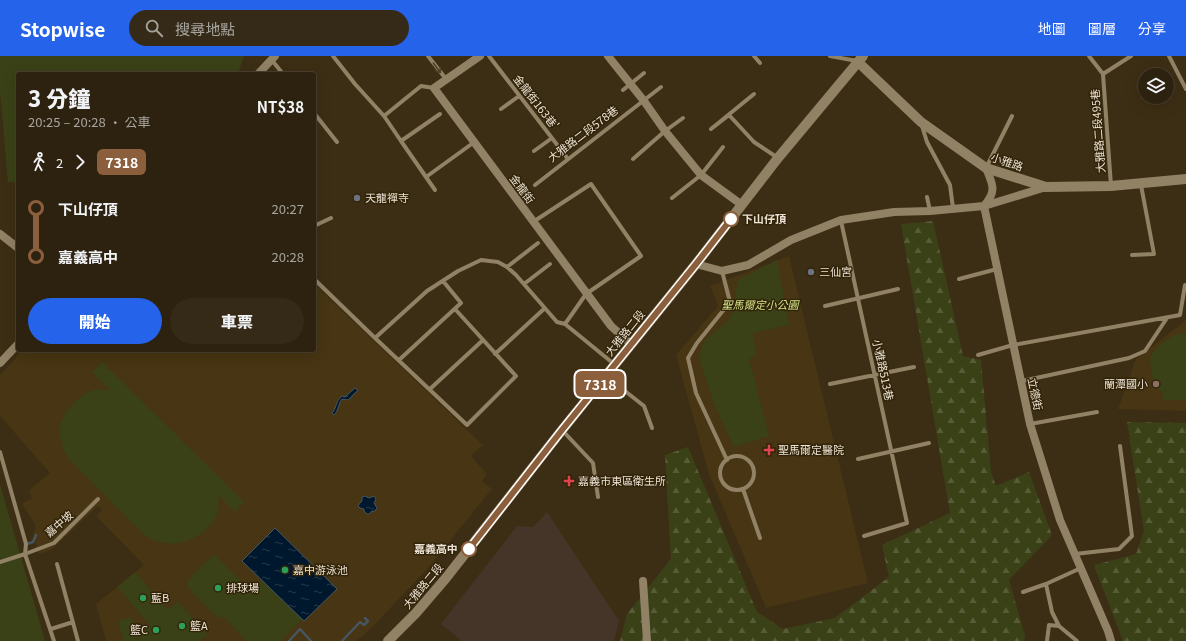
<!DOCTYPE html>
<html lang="zh-TW">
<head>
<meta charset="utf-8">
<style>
  :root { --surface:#2d220f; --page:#352a18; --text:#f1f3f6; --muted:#a7a49e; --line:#483f2f; --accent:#2563eb }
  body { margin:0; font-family:Georgia,"Noto Sans TC",serif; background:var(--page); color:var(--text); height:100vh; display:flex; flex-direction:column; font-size:15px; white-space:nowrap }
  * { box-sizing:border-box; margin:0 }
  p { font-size:13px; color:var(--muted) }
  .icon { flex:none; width:22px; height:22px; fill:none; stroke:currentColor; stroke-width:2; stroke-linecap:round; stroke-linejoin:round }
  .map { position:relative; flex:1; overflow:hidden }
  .drawer { position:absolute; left:16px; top:16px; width:300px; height:280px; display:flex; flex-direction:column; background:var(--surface); border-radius:4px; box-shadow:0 4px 16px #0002,0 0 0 1px var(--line) }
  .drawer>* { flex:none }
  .badge { padding:0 8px; border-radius:6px; font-size:14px; line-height:26px }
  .tools { position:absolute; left:1138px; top:12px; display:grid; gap:8px }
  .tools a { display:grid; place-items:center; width:36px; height:36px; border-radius:50%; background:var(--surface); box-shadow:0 4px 16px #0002,0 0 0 1px var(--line); font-size:20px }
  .map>.badge { position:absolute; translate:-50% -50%; box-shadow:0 0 0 2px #fff }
  .legs { display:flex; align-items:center; gap:6px; height:44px; padding:0 12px; font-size:13px }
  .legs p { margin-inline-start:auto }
  .headline { display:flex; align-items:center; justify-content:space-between; height:68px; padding:0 12px }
  h1 { font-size:22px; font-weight:800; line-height:30px }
  .cta { display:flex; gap:8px; margin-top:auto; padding:8px 12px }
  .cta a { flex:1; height:46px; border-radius:24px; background:var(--accent); color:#fff; font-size:16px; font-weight:800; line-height:46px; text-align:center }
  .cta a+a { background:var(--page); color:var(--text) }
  ul { padding:0 12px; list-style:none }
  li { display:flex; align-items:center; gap:14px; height:48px; font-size:15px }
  li i { display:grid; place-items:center; width:6px; height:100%; margin:0 5px; background:currentColor }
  li i::after { content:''; width:10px; height:10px; margin:-5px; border:3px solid; border-radius:50%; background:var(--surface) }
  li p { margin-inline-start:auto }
  li:first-child i { background:linear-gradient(#0000 50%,currentColor 0) }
  li:last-child i { background:linear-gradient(currentColor 50%,#0000 0) }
  header { display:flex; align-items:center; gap:24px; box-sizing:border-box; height:56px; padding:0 20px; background:var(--accent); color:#fff }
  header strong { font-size:19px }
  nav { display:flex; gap:22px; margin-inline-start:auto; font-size:14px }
  .search { width:280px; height:36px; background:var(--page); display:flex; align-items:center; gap:10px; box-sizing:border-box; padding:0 14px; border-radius:22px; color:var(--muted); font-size:15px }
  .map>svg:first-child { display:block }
</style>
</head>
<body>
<header>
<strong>Stopwise</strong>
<div class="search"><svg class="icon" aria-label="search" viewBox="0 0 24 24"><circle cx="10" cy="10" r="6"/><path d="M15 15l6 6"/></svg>搜尋地點</div>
<nav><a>地圖</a><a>圖層</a><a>分享</a></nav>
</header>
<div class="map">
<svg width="1186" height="585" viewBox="0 0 1186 585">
  <defs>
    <pattern id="forest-firs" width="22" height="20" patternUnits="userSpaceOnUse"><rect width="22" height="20" fill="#3a4117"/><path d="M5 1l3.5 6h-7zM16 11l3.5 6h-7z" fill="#575c38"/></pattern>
    <pattern id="water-ripples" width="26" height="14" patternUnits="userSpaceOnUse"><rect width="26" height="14" fill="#00182e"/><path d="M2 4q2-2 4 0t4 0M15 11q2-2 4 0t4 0" fill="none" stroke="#25394b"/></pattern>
  </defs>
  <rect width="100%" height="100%" fill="#3c2e14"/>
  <path fill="#443528" d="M547 456 619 565 614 585H462L441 568 517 470 533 471Z"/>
  <path fill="#473513" d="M789 200 868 527 766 552 709 418 676 299 718 250 710 230Z
    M314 228 483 389 471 400 487 418 482 425 492 433 427 513 379 564 364 579 355 585H106L96 548 144 509 96 460 102 454 98 450 51 494 39 498 33 480 36 470 22 448 32 442 29 434 50 417 0 360V319L23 294H314Z
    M1186 264V355L1118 353 1136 303Z"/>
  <path fill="#3a4117" d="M0 0H244L238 18H18V126H8L0 35Z
    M777 204 789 269 753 277 756 300 749 303 769 380 734 391 713 346 699 301 704 285 727 266 733 256 738 224Z
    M1176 278H1186V344H1163V337C1157 332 1153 326 1152 318 1152 314 1150 309 1150 305 1152 292 1166 284 1176 278Z
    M102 306 244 446 235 456 218 439C218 445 219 452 217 458 215 465 208 472 202 477 184 490 163 491 144 479L68 402C63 393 59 383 60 372 62 355 83 333 101 333 104 333 107 334 110 334L92 316Z
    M0 428 45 585H0Z
    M214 498 250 534 261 524 302 563 281 585H247L223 560 219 563 187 531 188 524Z
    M135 516 168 554 178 545 207 579 199 585H141L137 581 138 585H124L118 565 131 561 136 580 150 569 117 531Z"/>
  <path fill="url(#forest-firs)" d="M933 165 963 300 981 304 991 416 996 430 1029 416 1052 479 1009 524 1025 580 1024 585H620L627 558 671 503 665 399 688 391 757 556 783 573 835 562 889 521 882 489 950 457 901 168Z
    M1127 366 1186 367V585H1123L1094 509 1136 498 1144 475Z"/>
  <path fill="url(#water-ripples)" stroke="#475560" d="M355 332 358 334 348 344 342 343C338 348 339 354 334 359L332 357C337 352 335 346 342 340L345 341Z
    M365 440 369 442 374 440 376 443 374 447 377 452 375 455H372L369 458H367L364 455V453L360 452 358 450 360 447 362 445V441Z
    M275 472 337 533 304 565 242 505Z"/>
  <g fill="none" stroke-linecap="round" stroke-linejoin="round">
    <path stroke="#475560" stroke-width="2.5" d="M26 485 27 488 33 486 36 479
      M289 585 300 573 311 585
      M342 585 360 566 364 569 368 565 365 562"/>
    <path stroke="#918165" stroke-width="4" d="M333 0 355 28 384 60 421 30 434 32
      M428 0 446 23
      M489 0 568 103
      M754 0 760 7
      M830 0 857 5
      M1089 0 1103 18 1111 130
      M1169 0 1186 33
      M271 3 283 18
      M1103 18 1131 0
      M623 34 644 17
      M754 38 711 73 729 59 754 86 778 102
      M501 53 519 40
      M314 57 337 86
      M384 60 401 85 440 58
      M922 70 927 86 950 129 953 152
      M401 85 435 134
      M534 95 552 82
      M633 103 665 75 683 62
      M986 112 1012 60
      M426 121 473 87
      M535 129 661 31
      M927 141 930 155
      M672 142 701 119 723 91
      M841 165 907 467 864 480
      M314 170 331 162
      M1132 199 1154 198 1141 129
      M507 211 538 187
      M722 215 730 246 697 287 688 302 696 337 727 404
      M314 223 375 282 427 235 458 215 481 204 498 206 507 211 516 219 557 266 565 268 586 238 641 200 591 128 533 166
      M959 223 997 213
      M524 228 550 208
      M825 250 898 233
      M565 268 614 308
      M375 282 467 369 516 320 455 253
      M495 298 545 252
      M978 299 1013 289 1180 259 1185 229
      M399 304 461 247 443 225
      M606 320 644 350 652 372
      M1022 325 1129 302 1145 295 1167 262
      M830 328 914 311
      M430 333 483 284
      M1030 368 1097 356
      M562 374 593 407 598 441
      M0 396 26 488 25 498 54 585
      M720 417a17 17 0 1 1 34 0a17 17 0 1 1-34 0Z
      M858 403 929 387
      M743 433 760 482
      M1075 498 1119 493 1132 480 1120 390
      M0 506 25 498 54 487 98 443
      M57 508 78 585
      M1046 528 1052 556 1059 570 1049 569 1047 585
      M1023 536 1046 528 1081 512
      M1059 570 1077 585
      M51 573 73 566"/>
    <path stroke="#918165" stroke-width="8" d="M480 0 434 32 611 270 631 288
      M608 0 644 45 665 75 701 119 742 149
      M258 18 275 0
      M1046 131 984 150 1030 368 1060 464 1108 575 1111 585
      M0 178 18 192
      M696 208 722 215 748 209 791 184 841 164 894 156 930 155 984 150C997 135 993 129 986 112
      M0 307 18 288
      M643 525 647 585"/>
    <path stroke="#918165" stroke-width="10" d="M858 6 921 66 986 112 1046 131 1111 130 1186 123"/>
    <path stroke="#918165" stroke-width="10" d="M388 585 416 557 446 522 562 374 696 208 778 102 863 0"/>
  </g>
  <defs><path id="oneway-shaft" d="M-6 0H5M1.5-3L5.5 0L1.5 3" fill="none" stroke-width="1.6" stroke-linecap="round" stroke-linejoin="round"/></defs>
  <use stroke="#4e4025" href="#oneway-shaft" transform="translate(437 12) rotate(53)"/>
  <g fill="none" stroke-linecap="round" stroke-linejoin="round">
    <defs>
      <path id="line-1" d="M469 493 562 374 696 208 731 163"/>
    </defs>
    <use href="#line-1" stroke="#fff" stroke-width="9"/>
    <use href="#line-1" stroke="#8b5e3c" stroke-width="6"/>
  </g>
  <g fill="#6b7280" stroke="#322409" stroke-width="1.5">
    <circle cx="357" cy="142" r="4"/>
    <circle cx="811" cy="216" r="4"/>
  </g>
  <g fill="#fff" stroke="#8b5e3c" stroke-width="2">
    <circle cx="731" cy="163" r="7"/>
    <circle cx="469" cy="493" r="7"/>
  </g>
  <circle fill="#8d6e63" stroke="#322409" stroke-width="1.5" cx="1156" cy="328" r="4"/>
  <g fill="#e0444e" stroke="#322409" stroke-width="1.5">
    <path d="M767 388h4v4h4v4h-4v4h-4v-4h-4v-4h4z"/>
    <path d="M567 419h4v4h4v4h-4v4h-4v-4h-4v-4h4z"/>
  </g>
  <g fill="#2e9e5b" stroke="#322409" stroke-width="1.5">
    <circle cx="285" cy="514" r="4"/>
    <circle cx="218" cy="532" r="4"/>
    <circle cx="143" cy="542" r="4"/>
    <circle cx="182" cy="570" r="4"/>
    <circle cx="156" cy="574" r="4"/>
  </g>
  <g text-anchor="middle" stroke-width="3" stroke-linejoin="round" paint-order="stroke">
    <g font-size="11" fill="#ece3d4" stroke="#322409">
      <text transform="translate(536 46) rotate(52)" y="4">金龍街163巷'</text>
      <text transform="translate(1098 75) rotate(-94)" y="4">大雅路二段495巷</text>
      <text transform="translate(583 78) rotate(-37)" y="4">大雅路二段578巷</text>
      <text transform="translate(1007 106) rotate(19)" y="4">小雅路</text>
      <text transform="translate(522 133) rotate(53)" y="4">金龍街</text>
      <text transform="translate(625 277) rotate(-51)" y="4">大雅路二段</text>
      <text transform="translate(883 314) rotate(78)" y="4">小雅路513巷</text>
      <text transform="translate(1035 338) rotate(78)" y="4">立德街</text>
      <text transform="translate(59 468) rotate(-41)" y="4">嘉中坡</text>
      <text transform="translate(423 530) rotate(-50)" y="4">大雅路二段</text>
    </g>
    <g font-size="11" fill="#ece3d4" stroke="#322409" text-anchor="start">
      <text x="365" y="146">天龍禪寺</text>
      <text x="819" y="220">三仙宮</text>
      <text x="1148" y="332" text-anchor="end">蘭潭國小</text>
      <text x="778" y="398">聖馬爾定醫院</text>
      <text x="578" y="429">嘉義市東區衛生所</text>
      <text x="293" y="518">嘉中游泳池</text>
      <text x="226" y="536">排球場</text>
      <text x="151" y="546">藍B</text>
      <text x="190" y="574">籃A</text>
      <text x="148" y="578" text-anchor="end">籃C</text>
    </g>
    <g font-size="11" font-weight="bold" fill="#ece3d4" stroke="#322409" text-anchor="start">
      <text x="742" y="167">下山仔頂</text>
      <text x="458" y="497" text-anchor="end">嘉義高中</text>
    </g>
    <g font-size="11" font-style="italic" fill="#d2e386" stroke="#322409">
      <text x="760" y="253">聖馬爾定小公園</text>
    </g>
  </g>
</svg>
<div class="tools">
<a><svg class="icon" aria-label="layers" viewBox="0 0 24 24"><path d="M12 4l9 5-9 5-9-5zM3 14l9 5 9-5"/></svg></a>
</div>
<b class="badge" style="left:600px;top:328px;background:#8b5e3c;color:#fff">7318</b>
<section class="drawer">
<div class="headline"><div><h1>3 分鐘</h1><p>20:25 – 20:28 · 公車</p></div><b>NT$38</b></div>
<div class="legs"><svg class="icon" aria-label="walk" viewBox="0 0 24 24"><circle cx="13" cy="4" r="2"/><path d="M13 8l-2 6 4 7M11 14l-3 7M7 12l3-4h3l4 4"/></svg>2<svg class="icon" aria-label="forward" viewBox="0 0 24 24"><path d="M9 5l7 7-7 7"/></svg><b class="badge" style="background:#8b5e3c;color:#fff">7318</b></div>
<ul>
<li><i style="color:#8b5e3c"></i><b>下山仔頂</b><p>20:27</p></li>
<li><i style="color:#8b5e3c"></i><b>嘉義高中</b><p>20:28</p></li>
</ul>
<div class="cta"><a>開始</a><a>車票</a></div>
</section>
</div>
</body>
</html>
